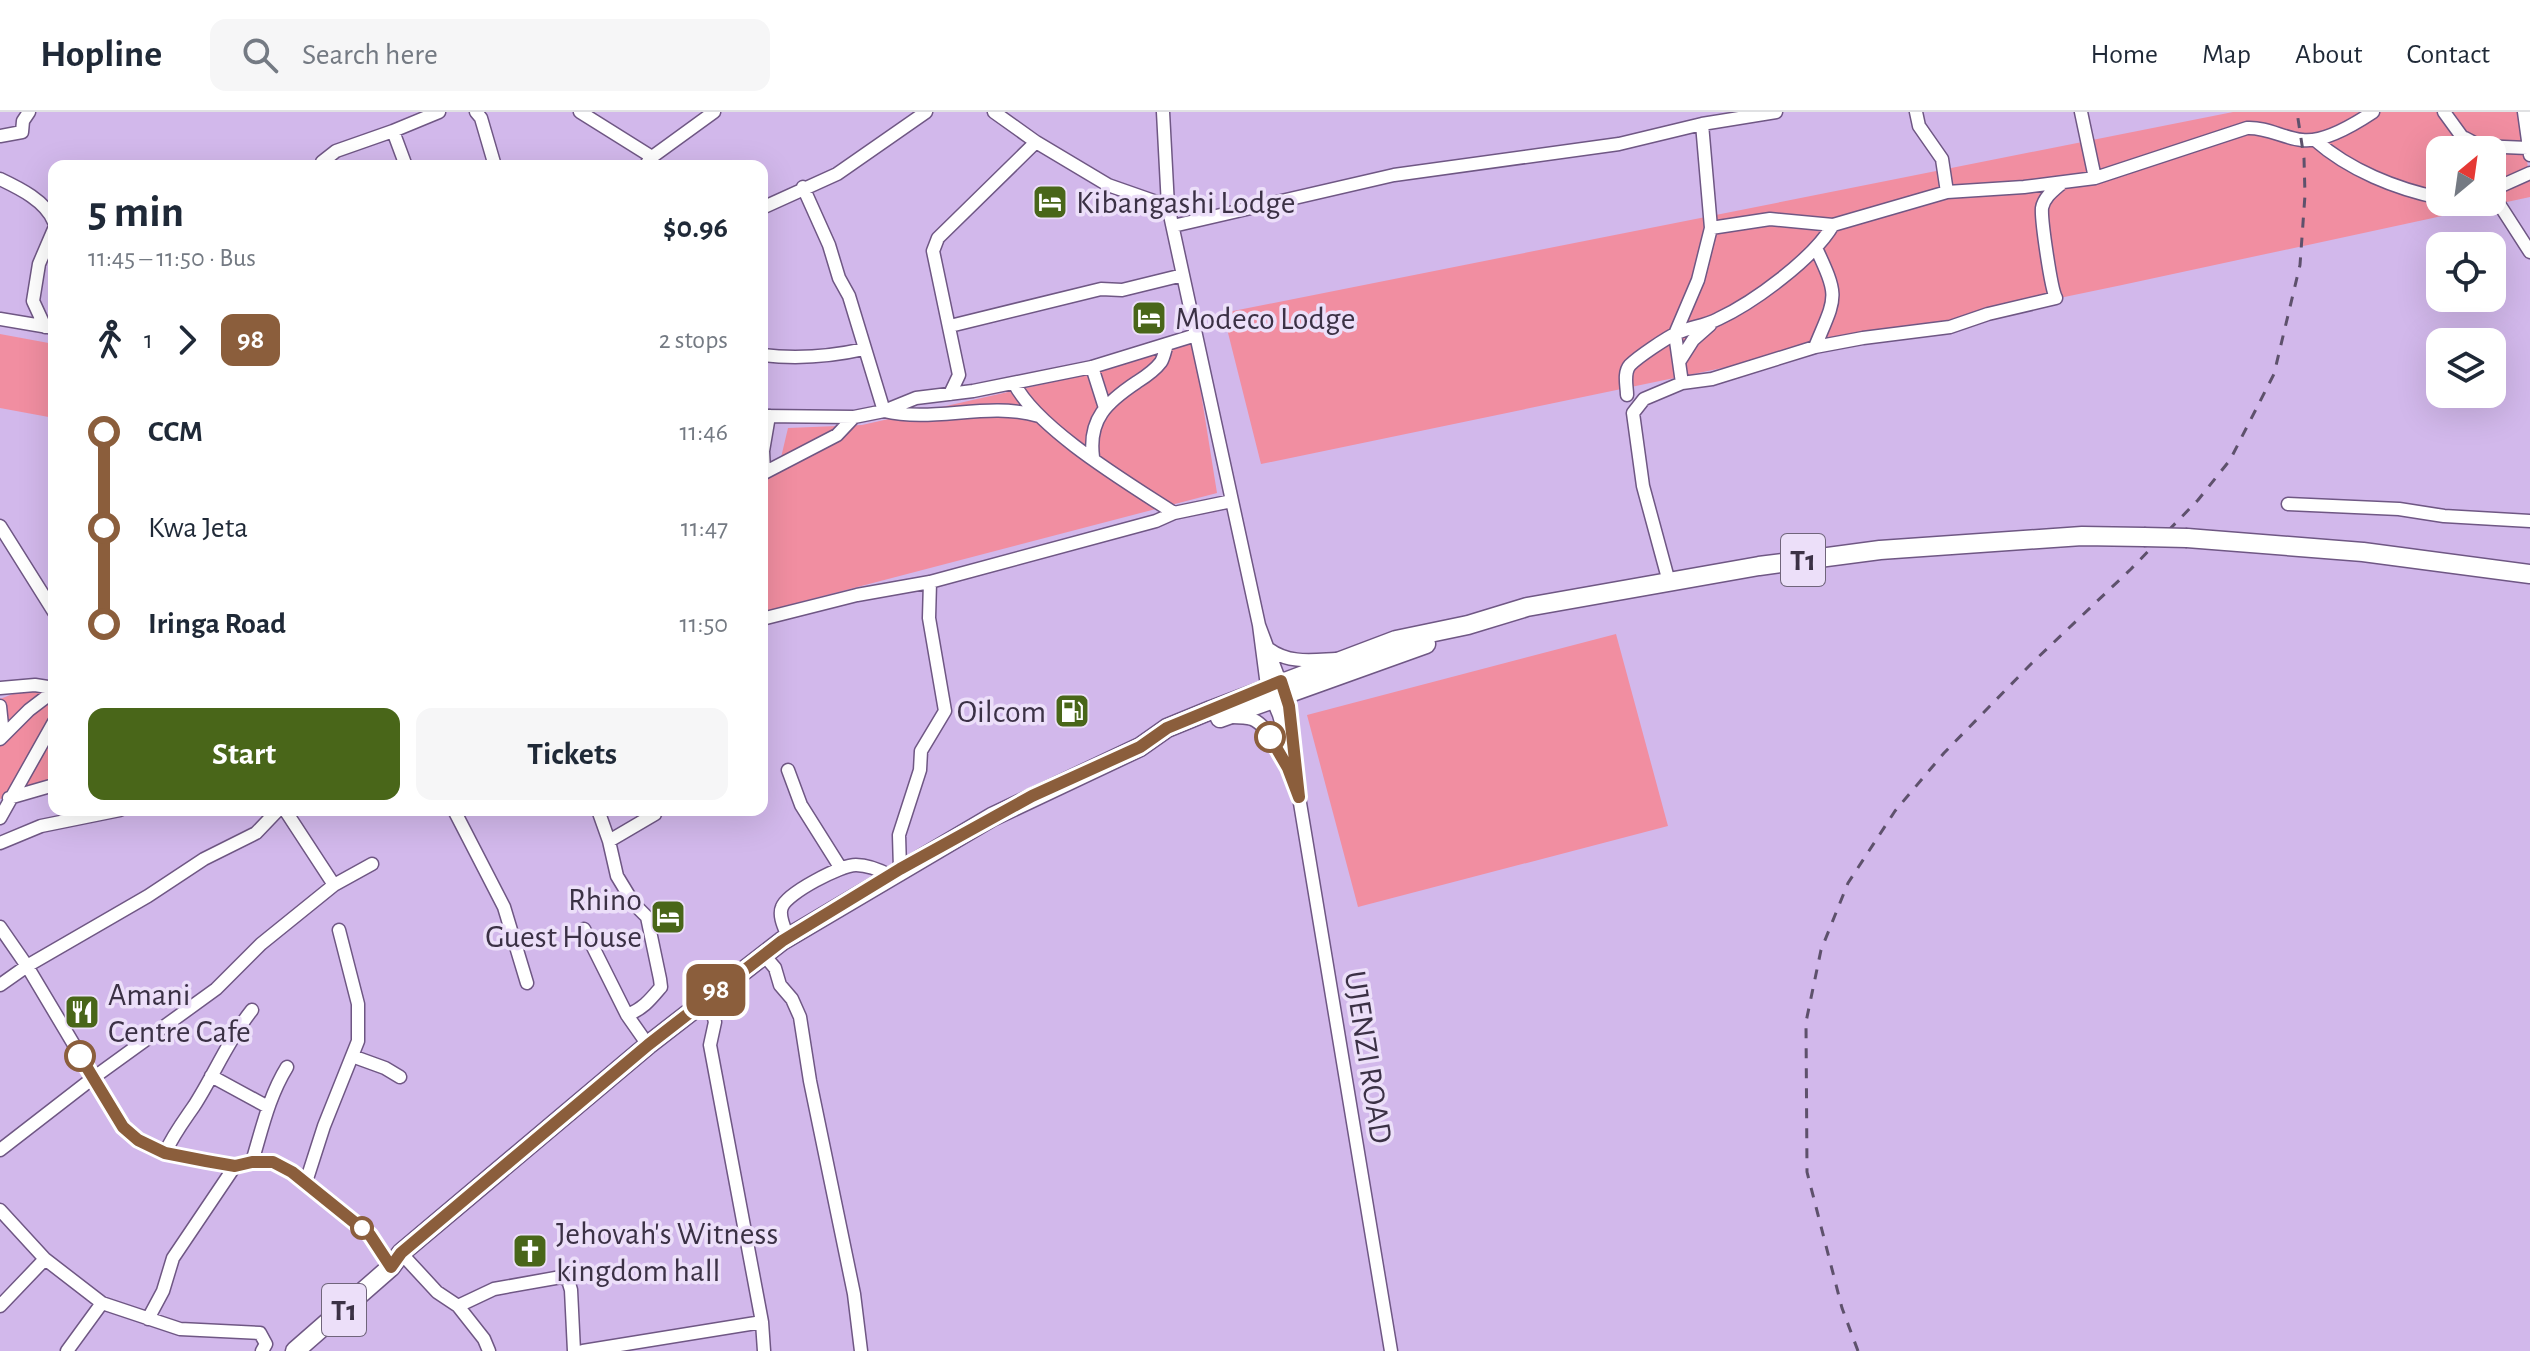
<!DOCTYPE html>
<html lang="en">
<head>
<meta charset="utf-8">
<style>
  :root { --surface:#fff; --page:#f6f6f7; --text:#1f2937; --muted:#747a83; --line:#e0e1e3; --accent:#496619 }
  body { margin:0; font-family:"Alegreya Sans",sans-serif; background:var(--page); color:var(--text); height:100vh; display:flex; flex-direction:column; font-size:30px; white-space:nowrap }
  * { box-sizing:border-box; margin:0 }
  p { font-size:26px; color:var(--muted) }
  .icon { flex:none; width:44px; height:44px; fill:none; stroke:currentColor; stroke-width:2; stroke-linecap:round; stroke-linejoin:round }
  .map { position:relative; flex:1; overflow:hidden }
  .panel { position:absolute; left:48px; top:48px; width:720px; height:656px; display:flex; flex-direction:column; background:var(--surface); border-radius:16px; box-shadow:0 8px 32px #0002 }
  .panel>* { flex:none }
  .badge { padding:0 16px; border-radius:12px; font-size:28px; line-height:52px }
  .needle { width:52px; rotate:29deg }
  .fabs { position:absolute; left:2426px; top:24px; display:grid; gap:16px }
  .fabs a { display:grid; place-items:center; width:80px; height:80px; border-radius:16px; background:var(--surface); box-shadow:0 8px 32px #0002; font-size:40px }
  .map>.badge { position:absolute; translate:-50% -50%; box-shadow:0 0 0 4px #fff }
  .legs { display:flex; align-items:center; gap:12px; height:88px; padding:0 40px; font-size:26px }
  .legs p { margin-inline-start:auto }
  .overview { display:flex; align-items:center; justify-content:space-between; height:136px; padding:0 40px }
  h1 { font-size:44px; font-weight:600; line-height:60px }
  .primary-button { display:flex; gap:16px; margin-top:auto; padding:16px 40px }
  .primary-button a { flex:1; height:92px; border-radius:16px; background:var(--accent); color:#fff; font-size:32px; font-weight:600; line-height:92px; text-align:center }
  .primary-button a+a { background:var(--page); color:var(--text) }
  ul { padding:0 40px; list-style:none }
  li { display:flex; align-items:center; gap:28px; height:96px; font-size:30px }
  li i { display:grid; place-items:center; width:12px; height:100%; margin:0 10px; background:currentColor }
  li i::after { content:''; width:20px; height:20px; margin:-10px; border:6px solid; border-radius:50%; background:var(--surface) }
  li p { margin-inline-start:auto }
  li:first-child i { background:linear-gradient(#0000 50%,currentColor 0) }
  li:last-child i { background:linear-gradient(currentColor 50%,#0000 0) }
  header { display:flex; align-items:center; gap:48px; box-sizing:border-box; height:112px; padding:0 40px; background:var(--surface); border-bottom:2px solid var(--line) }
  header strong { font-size:38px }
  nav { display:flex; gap:44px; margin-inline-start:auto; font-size:28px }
  .search { width:560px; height:72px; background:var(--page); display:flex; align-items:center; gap:20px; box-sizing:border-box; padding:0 28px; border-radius:16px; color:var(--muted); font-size:30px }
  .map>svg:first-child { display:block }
</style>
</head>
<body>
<header>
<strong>Hopline</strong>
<div class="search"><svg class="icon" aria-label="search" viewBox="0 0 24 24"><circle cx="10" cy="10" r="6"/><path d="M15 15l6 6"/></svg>Search here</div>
<nav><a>Home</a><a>Map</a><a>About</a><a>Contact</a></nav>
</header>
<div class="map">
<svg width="2530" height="1239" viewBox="0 0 2530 1239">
  <rect width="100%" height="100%" fill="#d2b8eb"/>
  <path fill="#f18ea1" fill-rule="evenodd" d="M2233 0H2518L2530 66V85L2122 173 1261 352 1223 201ZM2440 38H2492V90H2440Z
    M0 222 54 232V306L0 296Z
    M1193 231 1217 381 762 500V359L779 354 788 316 862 313 1106 258Z
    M1616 522 1668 714 1358 795 1307 603Z
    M54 566V671L0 687V587Z"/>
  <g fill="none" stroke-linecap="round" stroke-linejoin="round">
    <defs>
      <path id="minor" d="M476 0 481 6 495 54
        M580 0 652 45
        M994 0 1036 30 1108 73 1168 94
        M1163 0 1168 94 1259 513 1267 574 1279 603 1291 645
        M1916 0 1919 14 1942 47 1947 80
        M2081 0 2095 66
        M2444 0 2468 33
        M2524 0 2530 43
        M0 24 22 20 23 9 29 0
        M2465 26 2480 34 2528 36
        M2315 28C2349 58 2396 77 2440 86
        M322 50 336 39 393 19
        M406 54 393 19 439 0
        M645 54 652 45 714 0
        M0 67C19 76 46 89 54 110
        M803 75 829 133 839 166 849 184 884 299C935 311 987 289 1039 304
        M2492 78 2530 61
        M2492 81 2530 140
        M762 96 837 62 926 0
        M1173 114 1394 63 1619 32 1702 12 1776 0
        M1711 116 1770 107 1833 113 1947 80 2024 75 2095 66 2247 16C2267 15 2283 26 2302 28 2324 31 2355 12 2373 0
        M0 207 54 216
        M950 214 1101 177 1122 178 1183 163
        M45 215 33 189 39 152 54 117
        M1815 235C1836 184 1840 187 1816 136
        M762 243C797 247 829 245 864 237
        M1679 250 1693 228 1710 213
        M1092 255 1105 296
        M1014 271C1037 317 1128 371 1174 401
        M1682 271 1712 267 1815 235 1863 226 1950 215 1988 202 2056 186C2051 177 2041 108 2042 96 2044 85 2054 78 2062 71
        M950 282 959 263 933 139 938 126 1036 30
        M1627 283C1627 274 1623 261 1630 253 1638 245 1666 226 1677 221 1690 215 1705 214 1718 207 1754 190 1813 147 1833 113
        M762 304 854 305 884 299 916 286 973 279 1092 255 1196 223
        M1093 345C1088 307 1107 290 1137 270 1145 265 1155 258 1161 250 1164 245 1165 238 1167 232
        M764 360 763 339 769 304
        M762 362 837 323 854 305
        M2288 392 2399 397 2444 404 2530 409
        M0 414 54 500
        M1669 470 1643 374 1633 301 1644 287 1682 271 1675 222 1698 168 1711 116 1702 12
        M762 507 857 483 930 470 1156 409 1174 401 1232 389
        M1259 513 1289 594 1299 685 1391 1239
        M1269 537C1289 552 1313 548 1336 547
        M0 576 35 573 54 576
        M0 594 3 623
        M1232 605C1238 605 1246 605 1252 607 1270 614 1287 653 1294 671
        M0 627 29 598 54 579
        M788 658 801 693 840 755
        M9 686 54 673
        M285 698 334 773
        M454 698 504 795 527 871
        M598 698 609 729 617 764 634 792 647 805 660 867 661 875C650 888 643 897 627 903
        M0 706 54 610
        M609 729 655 702
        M0 731 41 714 120 698
        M900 757 899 723 920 658 921 639 945 599 929 506 930 470
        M0 815 27 854 123 1015 138 1028 165 1041 235 1054 252 1050H273L292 1060 370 1123 391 1155
        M584 817 627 903 648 933
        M788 825C785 817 778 804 782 795 787 781 841 753 856 753 868 753 880 758 891 764
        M763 842 775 856 780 873 792 887 800 905 810 969 854 1182 861 1239
        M0 873 27 854 148 784 204 747 256 721 278 698
        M708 884 715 910 710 933 762 1210 764 1239
        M352 944 385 956 400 965
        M211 964 268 995
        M0 1038 93 966 216 877 261 832 334 773 372 752
        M165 1041C173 1023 183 1010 194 994 214 963 228 928 252 898
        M252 1050C262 1017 269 984 287 955
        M306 1070 324 1014 358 929V892L339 818
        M0 1098 45 1147 102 1191 180 1217 260 1221 266 1232 262 1239
        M401 1141 437 1180 458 1194 484 1227 489 1239
        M0 1194 45 1147
        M458 1194 494 1177 561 1165 568 1168 571 1178 574 1239
        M148 1207 163 1179 173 1146 235 1054
        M67 1239 102 1191
        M583 1239 762 1210"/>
      <path id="highway" d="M2187 426 2363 440 2530 462
        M1220 606 1426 532
        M295 1239 391 1155 401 1141 648 933 782 829 992 705 1140 635 1167 616 1211 598 1396 528 1468 513 1527 495 1759 454 1880 438 2082 424 2144 425"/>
    </defs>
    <use href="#minor" stroke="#6f5784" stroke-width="15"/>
    <use href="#highway" stroke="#6f5784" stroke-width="21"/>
    <use href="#minor" stroke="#fff" stroke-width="12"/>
    <use href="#highway" stroke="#fff" stroke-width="18"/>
    <path stroke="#5e516c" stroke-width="3" stroke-dasharray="10 10" stroke-linecap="butt" d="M1858 1239 1842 1196 1807 1060 1806 910 1821 838 1848 771 1895 699 1944 641 2032 551 2131 457 2198 388 2230 348 2274 262 2300 153 2305 83 2304 46 2297 0"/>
    <defs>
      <path id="highway-bridge" d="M2144 425 2187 426"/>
    </defs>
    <use href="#highway-bridge" stroke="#6f5784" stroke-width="21" stroke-linecap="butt"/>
    <use href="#highway-bridge" stroke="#fff" stroke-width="18"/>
  </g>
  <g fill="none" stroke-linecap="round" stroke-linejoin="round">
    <defs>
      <path id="line-1" d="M80 944 123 1015 138 1028 165 1041 206 1049 235 1054 252 1050H273L292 1060 370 1123 391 1155 401 1141 648 933 782 829 900 757 1032 684 1140 635 1167 616 1281 569 1289 594 1299 685 1288 656 1270 625"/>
    </defs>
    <use href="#line-1" stroke="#fff" stroke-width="18"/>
    <use href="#line-1" stroke="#8b5e3c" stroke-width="12"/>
  </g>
  <defs>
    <symbol id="hotel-square" viewBox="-11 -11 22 22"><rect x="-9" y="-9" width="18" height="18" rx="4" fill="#496619" stroke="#ecdff9"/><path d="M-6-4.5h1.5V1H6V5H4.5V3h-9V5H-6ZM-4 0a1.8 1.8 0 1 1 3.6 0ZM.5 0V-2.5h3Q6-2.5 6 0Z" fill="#fff"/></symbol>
    <symbol id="fuel-square" viewBox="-11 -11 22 22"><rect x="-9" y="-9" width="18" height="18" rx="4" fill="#496619" stroke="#ecdff9"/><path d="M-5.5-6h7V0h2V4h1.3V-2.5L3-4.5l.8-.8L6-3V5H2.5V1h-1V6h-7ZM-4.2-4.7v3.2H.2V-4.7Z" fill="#fff"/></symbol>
    <symbol id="restaurant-square" viewBox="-11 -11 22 22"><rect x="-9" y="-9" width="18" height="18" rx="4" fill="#496619" stroke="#ecdff9"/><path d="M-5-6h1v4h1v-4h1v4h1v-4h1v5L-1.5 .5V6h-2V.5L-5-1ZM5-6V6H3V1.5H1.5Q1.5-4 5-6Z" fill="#fff"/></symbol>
    <symbol id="church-square" viewBox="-11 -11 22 22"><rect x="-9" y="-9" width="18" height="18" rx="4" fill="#496619" stroke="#ecdff9"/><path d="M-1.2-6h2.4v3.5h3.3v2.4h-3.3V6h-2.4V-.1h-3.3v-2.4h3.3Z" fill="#fff"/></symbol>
  </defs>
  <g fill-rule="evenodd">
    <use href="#hotel-square" x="1030" y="70" width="40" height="40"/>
    <use href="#hotel-square" x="1129" y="186" width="40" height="40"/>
    <use href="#fuel-square" x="1052" y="579" width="40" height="40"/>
    <use href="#hotel-square" x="648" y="785" width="40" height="40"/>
    <use href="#restaurant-square" x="62" y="880" width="40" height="40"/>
    <use href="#church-square" x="510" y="1119" width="40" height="40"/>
  </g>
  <g fill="#fff" stroke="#8b5e3c" stroke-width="4">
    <circle cx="1270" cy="625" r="14"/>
    <circle cx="80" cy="944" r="14"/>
    <circle cx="362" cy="1116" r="10"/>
  </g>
  <g text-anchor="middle" stroke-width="7" stroke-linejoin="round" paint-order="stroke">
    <g fill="#ecdff9" stroke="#70657b" stroke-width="2">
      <rect x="1781" y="422" width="44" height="52" rx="6"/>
      <rect x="322" y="1172" width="44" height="52" rx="6"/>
    </g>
    <g font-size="30" font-weight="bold" fill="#3b3145">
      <text x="1803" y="458">T1</text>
      <text x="344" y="1208">T1</text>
    </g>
    <g font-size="32" fill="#3b3145" stroke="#ecdff9" text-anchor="start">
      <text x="1076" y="101">Kibangashi Lodge</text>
      <text x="1175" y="217">Modeco Lodge</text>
      <text x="1046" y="610" text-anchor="end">Oilcom</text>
      <text x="642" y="798" text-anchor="end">Rhino<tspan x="642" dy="37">Guest House</tspan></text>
      <text x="108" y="893">Amani<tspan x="108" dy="37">Centre Cafe</tspan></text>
      <text x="556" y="1132">Jehovah's Witness<tspan x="556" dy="37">kingdom hall</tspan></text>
    </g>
    <g font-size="32" fill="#3b3145" stroke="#ecdff9">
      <text transform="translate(1369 945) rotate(81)" y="11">UJENZI ROAD</text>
    </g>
  </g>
</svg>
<div class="fabs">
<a><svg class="needle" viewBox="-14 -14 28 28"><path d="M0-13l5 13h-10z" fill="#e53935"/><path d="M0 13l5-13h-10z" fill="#747a83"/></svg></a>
<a><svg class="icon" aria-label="locate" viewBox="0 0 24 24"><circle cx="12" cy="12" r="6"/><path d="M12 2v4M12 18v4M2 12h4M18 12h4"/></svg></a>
<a><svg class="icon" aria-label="layers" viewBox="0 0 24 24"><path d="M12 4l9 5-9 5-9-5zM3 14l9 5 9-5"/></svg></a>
</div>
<b class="badge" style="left:716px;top:878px;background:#8b5e3c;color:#fff">98</b>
<section class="panel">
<div class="overview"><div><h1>5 min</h1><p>11:45 – 11:50 · Bus</p></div><b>$0.96</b></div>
<div class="legs"><svg class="icon" aria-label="walk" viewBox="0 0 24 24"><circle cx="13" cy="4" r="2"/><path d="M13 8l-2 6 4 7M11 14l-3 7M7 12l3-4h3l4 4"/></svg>1<svg class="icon" aria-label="forward" viewBox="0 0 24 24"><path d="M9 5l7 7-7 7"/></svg><b class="badge" style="background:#8b5e3c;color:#fff">98</b><p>2 stops</p></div>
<ul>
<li><i style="color:#8b5e3c"></i><b>CCM</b><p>11:46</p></li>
<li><i style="color:#8b5e3c"></i><span>Kwa Jeta</span><p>11:47</p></li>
<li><i style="color:#8b5e3c"></i><b>Iringa Road</b><p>11:50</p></li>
</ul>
<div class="primary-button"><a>Start</a><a>Tickets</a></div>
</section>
</div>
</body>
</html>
